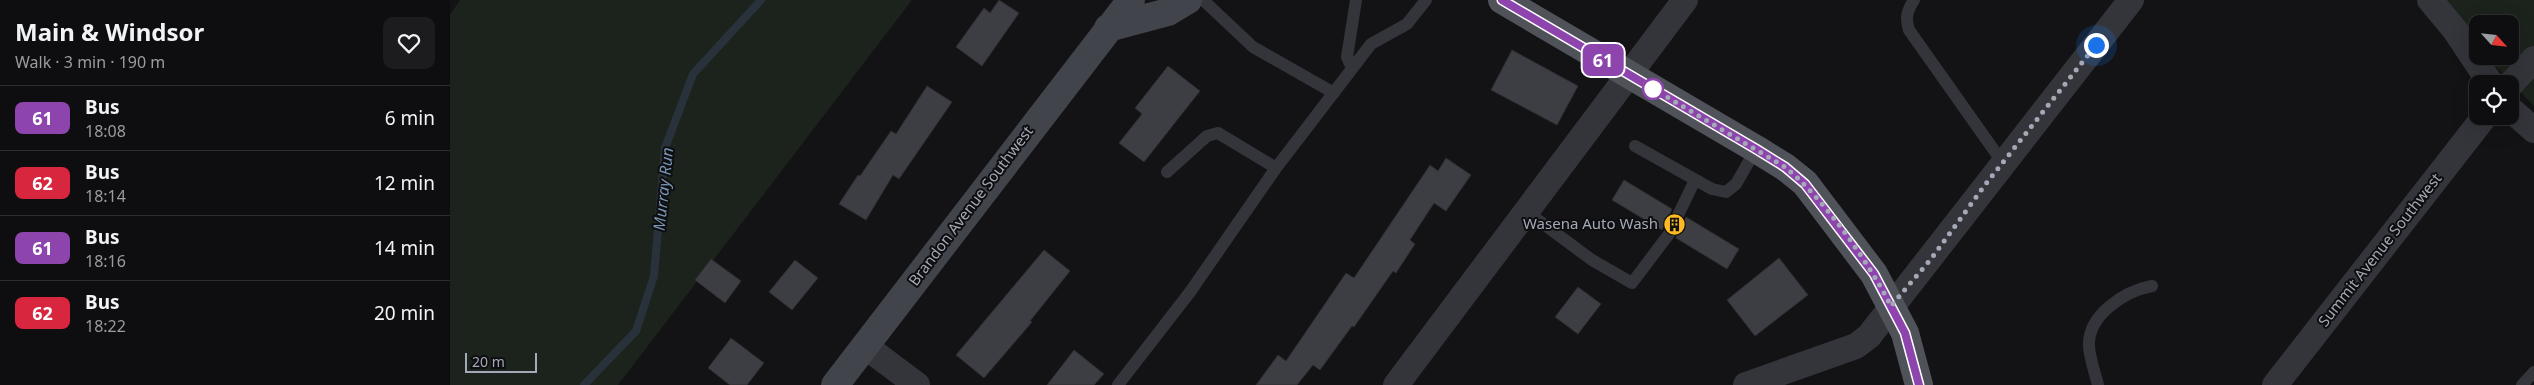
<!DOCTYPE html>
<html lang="en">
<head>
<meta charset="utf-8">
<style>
  :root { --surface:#0e0e10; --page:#1c1c1e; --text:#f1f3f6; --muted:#9b9c9f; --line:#2e2e30 }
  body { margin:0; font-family:"Noto Sans",sans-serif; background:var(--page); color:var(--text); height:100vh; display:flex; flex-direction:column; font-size:19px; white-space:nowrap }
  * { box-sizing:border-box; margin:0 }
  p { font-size:16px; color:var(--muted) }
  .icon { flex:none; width:28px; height:28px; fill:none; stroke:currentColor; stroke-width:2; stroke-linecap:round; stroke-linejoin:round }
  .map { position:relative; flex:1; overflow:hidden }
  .panel { display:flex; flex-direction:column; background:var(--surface); width:450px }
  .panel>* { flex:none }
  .badge { padding:0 10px; border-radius:8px; font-size:18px; line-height:32px }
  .needle { width:32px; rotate:117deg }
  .controls { position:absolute; left:2019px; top:15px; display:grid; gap:10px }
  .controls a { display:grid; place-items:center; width:50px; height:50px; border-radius:10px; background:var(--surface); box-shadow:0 5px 20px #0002,0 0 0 1px var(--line); font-size:25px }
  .scale { position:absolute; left:15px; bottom:12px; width:72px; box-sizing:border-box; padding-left:5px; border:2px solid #a4a9b7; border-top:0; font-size:14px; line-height:18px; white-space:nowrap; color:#a4a9b7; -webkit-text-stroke:4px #0e0e10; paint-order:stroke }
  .you { position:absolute; width:25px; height:25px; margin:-12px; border:4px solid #fff; border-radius:50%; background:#1a73e8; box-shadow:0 0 0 8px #1a73e833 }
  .map>.badge { position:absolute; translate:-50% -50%; box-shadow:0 0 0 2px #fff }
  .round { display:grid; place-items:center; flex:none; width:52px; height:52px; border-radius:10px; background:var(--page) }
  .summary { display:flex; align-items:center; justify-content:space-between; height:85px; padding:0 15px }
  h1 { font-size:24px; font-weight:700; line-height:38px }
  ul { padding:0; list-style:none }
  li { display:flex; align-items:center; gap:15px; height:65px; padding:0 15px; border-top:1px solid var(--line) }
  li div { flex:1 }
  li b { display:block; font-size:19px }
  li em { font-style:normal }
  li .badge { min-width:55px; font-weight:700; text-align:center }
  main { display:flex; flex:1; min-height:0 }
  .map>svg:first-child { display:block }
</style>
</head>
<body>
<main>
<section class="panel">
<div class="summary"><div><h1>Main &amp; Windsor</h1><p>Walk · 3 min · 190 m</p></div><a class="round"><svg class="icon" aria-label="heart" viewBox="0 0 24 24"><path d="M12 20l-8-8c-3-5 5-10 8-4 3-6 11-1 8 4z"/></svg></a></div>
<ul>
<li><span class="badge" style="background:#8e44ad;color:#fff">61</span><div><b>Bus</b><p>18:08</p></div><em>6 min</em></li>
<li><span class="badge" style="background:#d7263d;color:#fff">62</span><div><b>Bus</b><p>18:14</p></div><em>12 min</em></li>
<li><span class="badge" style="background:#8e44ad;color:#fff">61</span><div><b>Bus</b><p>18:16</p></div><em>14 min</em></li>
<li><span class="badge" style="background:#d7263d;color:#fff">62</span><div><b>Bus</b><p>18:22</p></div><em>20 min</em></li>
</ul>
</section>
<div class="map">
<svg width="2084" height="385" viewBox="0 0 2084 385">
  <rect width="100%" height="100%" fill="#131315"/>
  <path fill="#1b231c" d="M10 0H462L168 385H0V15Z
    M1981 0H2084V106L2035 56H2060V24H2028L2027 48Z"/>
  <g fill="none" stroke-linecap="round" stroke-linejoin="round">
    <path stroke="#29323a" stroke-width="8" d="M134 385 186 331 204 276 215 148 243 74 311 0"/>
  </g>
  <path fill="#3d3e43" stroke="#2d2d31" d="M549 0 569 13 532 66 506 47 534 8 540 13Z
    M1062 50 1128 86 1107 125 1041 90Z
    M718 66 750 91 694 162 669 143 692 114 685 108Z
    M477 86 502 102 449 179 443 175 416 220 389 204 408 175 410 176 441 131 446 134Z
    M996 158 1021 175 996 211 984 203 960 240 965 244 946 273 943 271 904 327 902 326 870 370 863 365 847 385H806L828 355 836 361 896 273 904 278 980 165 988 171Z
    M1174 180 1222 209 1212 230 1162 200Z
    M1236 217 1289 249 1277 269 1226 238Z
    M594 250 620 271 580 321 582 322 534 378 506 355Z
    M1329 258 1358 295 1305 336 1277 300Z
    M261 259 291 281 275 303 245 280Z
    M345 260 368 278 342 310 319 292Z
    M1128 287 1151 304 1128 334 1105 317Z
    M281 338 314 363 297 385H280L258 368Z
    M624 350 654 374 644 385H597Z"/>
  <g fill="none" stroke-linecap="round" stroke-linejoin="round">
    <path stroke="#34353b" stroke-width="12" d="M753 0 803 47 884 93
      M1464 0C1457 11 1455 18 1459 30L1553 163
      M902 68 897 57 906 0
      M1185 146 1262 189 1276 192 1286 184 1306 149
      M717 172 757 136 768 133 826 168
      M1076 211 1142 260 1182 283 1219 234 1245 180
      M668 385 740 292 826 168 921 44 957 24 976 0
      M1648 385C1645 373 1640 359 1639 347 1637 315 1675 291 1702 286
      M2072 385 2084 372"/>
    <path stroke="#34353b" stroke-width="26" d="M1980 0 2005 30 2041 84
      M2060 85 2084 59
      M2060 109 2084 130
      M415 346 467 385
      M946 385 1235 0
      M1296 385 1406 346 1419 336 1681 0
      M1825 385 2035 116"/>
    <path stroke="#42444b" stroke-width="28" d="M658 28 718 12 738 0
      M385 385 681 0"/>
    <path stroke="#50525a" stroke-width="28" d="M1052 0 1306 149 1335 167 1355 183 1424 274 1455 333 1469 385"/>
  </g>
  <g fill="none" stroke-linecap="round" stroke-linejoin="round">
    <defs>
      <path id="line" d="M1052 0 1306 149 1335 167 1355 184 1424 274 1455 333 1469 385"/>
    </defs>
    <use href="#line" stroke="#fff" stroke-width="11"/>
    <use href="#line" stroke="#8e44ad" stroke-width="8"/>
    <path stroke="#a4a9b7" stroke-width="5" stroke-dasharray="0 9" d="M1203 89 1195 84 1335 167C1374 199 1418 261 1441 306L1481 259 1535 185 1646 45"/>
  </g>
  <defs>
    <symbol id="building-disc" viewBox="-11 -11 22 22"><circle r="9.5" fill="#ffbb21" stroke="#0e0e10"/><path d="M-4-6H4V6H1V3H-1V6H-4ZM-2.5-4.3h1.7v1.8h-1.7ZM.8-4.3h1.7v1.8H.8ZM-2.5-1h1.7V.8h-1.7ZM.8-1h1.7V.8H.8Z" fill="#111"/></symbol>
  </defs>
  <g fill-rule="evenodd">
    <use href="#building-disc" x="1212" y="212" width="25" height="25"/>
  </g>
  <circle fill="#fff" stroke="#8e44ad" stroke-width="2.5" cx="1203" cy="89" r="10"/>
  <g text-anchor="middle" stroke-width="4" stroke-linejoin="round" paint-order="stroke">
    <g font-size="15" fill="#a4a9b7" stroke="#0e0e10">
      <text transform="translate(521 206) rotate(-53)" y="5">Brandon Avenue Southwest</text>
      <text transform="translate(1930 250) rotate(-52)" y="5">Summit Avenue Southwest</text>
    </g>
    <g font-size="15" fill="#a4a9b7" stroke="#0e0e10" text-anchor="end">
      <text x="1208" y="229">Wasena Auto Wash</text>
    </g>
    <g font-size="16" font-style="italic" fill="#7896b5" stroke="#0e0e10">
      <text transform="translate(213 189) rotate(-84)" y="6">Murray Run</text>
    </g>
  </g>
</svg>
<div class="controls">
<a><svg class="needle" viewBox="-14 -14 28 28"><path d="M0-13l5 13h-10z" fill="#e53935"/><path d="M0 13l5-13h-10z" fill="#9b9c9f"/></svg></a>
<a><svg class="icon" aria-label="locate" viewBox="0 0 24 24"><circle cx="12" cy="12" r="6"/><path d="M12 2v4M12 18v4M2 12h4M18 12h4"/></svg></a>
</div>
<div class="scale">20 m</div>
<div class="you" style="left:1646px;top:45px"></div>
<b class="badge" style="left:1153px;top:60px;background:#8e44ad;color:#fff">61</b>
</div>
</main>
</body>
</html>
